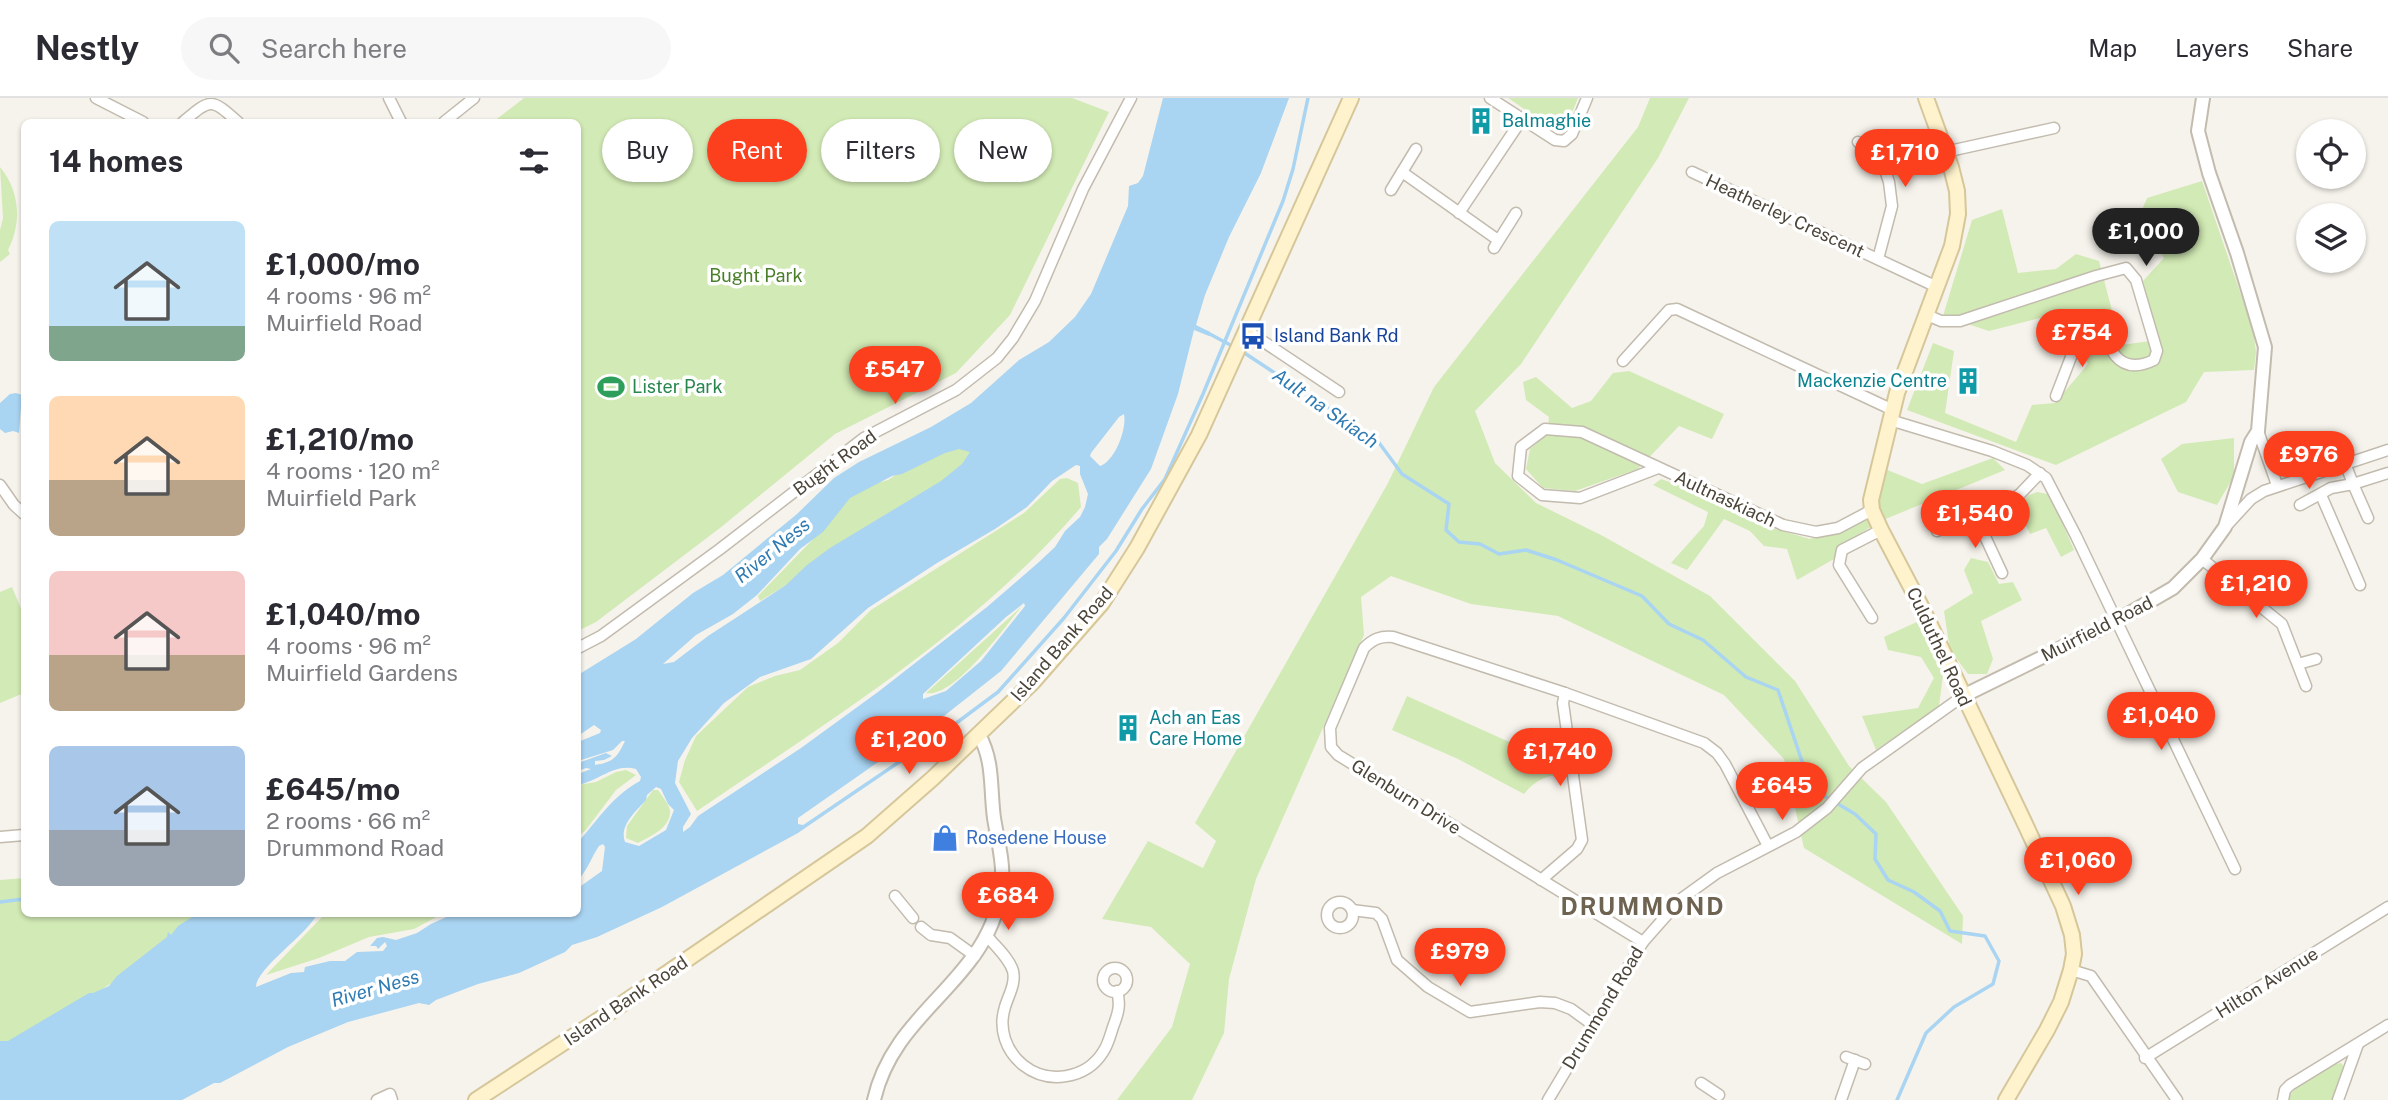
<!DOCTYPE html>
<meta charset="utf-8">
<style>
body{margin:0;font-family:"Public Sans",sans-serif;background:#f7f7f7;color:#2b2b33;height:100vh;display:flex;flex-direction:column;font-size:26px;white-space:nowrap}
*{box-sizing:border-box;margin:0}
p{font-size:23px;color:#7c7c81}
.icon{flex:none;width:38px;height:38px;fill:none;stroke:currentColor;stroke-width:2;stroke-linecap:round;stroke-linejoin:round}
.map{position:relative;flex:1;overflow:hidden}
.details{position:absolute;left:21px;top:21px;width:560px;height:798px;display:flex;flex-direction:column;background:#fff;border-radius:10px;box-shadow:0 2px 5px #0004}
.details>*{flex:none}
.guide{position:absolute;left:602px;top:21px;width:665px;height:63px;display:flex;gap:14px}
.controls{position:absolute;left:2296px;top:21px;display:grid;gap:14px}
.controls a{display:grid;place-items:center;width:70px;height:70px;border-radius:50%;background:#fff;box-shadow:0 2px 5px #0004;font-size:35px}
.price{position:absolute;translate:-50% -60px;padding:0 16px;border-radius:24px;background:#fc3f1d;color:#fff;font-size:23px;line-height:46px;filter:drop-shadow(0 2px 4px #0008)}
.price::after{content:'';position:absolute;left:50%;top:42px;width:21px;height:16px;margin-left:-10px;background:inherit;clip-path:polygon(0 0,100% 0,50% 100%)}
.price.active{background:#222;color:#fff}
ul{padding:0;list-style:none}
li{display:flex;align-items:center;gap:21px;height:175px;padding:0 28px}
li span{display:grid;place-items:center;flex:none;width:196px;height:140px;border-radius:10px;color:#555}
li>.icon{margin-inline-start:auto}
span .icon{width:84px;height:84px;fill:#fffc;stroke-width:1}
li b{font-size:30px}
h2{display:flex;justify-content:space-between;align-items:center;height:84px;padding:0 28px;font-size:30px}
.chip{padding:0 24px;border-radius:32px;background:#fff;box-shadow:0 2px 5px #0004;font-size:24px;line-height:63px}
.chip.active{background:#fc3f1d;color:#fff}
header{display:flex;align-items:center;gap:42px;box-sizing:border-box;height:98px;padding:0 35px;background:#fff;border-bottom:2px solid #e1e1e2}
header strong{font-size:33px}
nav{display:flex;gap:38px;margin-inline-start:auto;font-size:24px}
.search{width:490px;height:63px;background:#f7f7f7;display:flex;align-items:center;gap:18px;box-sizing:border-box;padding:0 24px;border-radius:38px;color:#7c7c81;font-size:26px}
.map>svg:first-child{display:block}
.green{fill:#d2eab5}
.water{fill:#a9d4f2;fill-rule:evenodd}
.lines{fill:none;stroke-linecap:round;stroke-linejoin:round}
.stream{stroke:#a9d4f2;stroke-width:3.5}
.minor-casing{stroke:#c2bbae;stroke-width:13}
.tertiary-casing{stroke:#c2bbae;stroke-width:16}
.secondary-casing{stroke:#d6c79b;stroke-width:18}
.minor{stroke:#fff;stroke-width:10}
.tertiary{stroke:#fff;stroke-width:12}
.secondary{stroke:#fff3cd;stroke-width:14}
.labels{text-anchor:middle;stroke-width:7;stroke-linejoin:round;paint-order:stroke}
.culture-label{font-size:18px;fill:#0d838f;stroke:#fff;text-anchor:start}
.street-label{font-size:18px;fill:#4b4439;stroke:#fff}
.park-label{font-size:18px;fill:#4a7f2a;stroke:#fff}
.transit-label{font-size:18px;fill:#164399;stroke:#fff;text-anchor:start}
.leisure-label{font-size:18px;fill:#27864d;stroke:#fff;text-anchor:start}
.shop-label{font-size:18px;fill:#366cbe;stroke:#fff;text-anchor:start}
.water-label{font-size:19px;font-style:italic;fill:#2e7ab2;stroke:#fff}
.district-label{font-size:24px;font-weight:bold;letter-spacing:2px;fill:#6e6250;stroke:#fff}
</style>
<header>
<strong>Nestly</strong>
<div class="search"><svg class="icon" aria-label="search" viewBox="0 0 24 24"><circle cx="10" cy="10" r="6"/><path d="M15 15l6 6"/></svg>Search here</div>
<nav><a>Map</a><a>Layers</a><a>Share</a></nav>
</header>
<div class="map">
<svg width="2388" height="1002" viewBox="0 0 2388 1002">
<rect width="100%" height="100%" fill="#f6f3ec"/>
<g class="green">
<polygon points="524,0 1072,0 1109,14 1010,217 956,275 835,336 720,430 596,524 578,533 578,24 493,24"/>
<polygon points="1508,0 1578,0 1567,27 1562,30 1548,27"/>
<polygon points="1650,0 1689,0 1658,60 1521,266 1475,313 1495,365 1536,405 1601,437 1710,498 1795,583 1849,668 1886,704 1963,818 1962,846 1804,750 1784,661 1724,597 1558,518 1471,506 1391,478 1361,499 1364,537 1256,781 1229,881 1224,935 1192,1002 1117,1002 1172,929 1190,866 1151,829 1102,821 1148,743 1203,770 1216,743 1195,725 1388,385 1434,289 1638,29"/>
<path d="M 0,69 C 20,93 22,125 8,152 L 10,156 L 0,164 L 0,132 L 3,120 Z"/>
<polygon points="2202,83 2253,232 2256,254 2254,272 2204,274 2186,304 2056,367 1907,312 1933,245 1954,253 1945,315 2016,344 2032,307 2055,305 2088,266 2067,213 1989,233 1943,218 1972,122 2002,111 2018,175 2056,171 2076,156 2099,163 2121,247 2158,242 2143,183 2164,160 2139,119 2147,100"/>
<polygon points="1629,273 1724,316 1712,341 1679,328 1638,371 1575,393 1543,390 1526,371 1530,351 1547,337 1549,319 1526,302 1523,284 1536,279 1572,310 1591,303 1613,275"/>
<polygon points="2234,340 2234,378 2217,407 2178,394 2161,361 2182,346"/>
<polygon points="962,346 973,354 963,374 909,412 760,503 758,498 820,434 836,407 861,389 888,382 903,372"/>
<polygon points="1993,360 2005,372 1883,422 1877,395 1885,371 1922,386"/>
<path d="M 1067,380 L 1078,385 L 1081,409 C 978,531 829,623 697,713 L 679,684 L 685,662 L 696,638 L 748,589 L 775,578 L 800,572 L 838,545 L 871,512 L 1024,415 L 1060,381 Z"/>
<polygon points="1661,381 1692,392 1769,429 1810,441 1866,421 1872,428 1839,449 1834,461 1797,482 1787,451 1764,448 1750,433 1724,421 1687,472 1671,465 1704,428 1708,414 1653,387"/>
<polygon points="2037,394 2047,396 2053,403 2074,452 2061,459 2046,430 2030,436 2017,409 2029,397"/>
<polygon points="1971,460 1988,464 1999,486 2013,484 2022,502 1981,523 1993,561 1987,576 1968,576 1950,552 1944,513 1973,495 1964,472"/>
<polygon points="12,489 24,518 24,595 0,605 0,494"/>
<path d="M 1022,508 C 1005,529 954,601 926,595 Z"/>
<polygon points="1921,522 1943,577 1939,608 1876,652 1862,618 1918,610 1934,580 1921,559 1888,552 1884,539"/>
<path d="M 1407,598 L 1516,647 L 1565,641 L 1569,675 C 1549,677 1537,680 1524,696 L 1458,661 L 1392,632 Z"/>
<polygon points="626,672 636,677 616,692 585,733 578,738 578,687 596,684 616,674"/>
<path d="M 653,692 L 658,692 C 662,698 669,706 670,713 C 671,730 649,739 638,745 L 626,740 L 627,728 Z"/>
<polygon points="24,780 24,816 197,816 113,884 46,929 0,947 0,782"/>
<polygon points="325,816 442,816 414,831 369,839 319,860 266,877"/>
<path d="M 2341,965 L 2344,969 L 2344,973 L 2333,1002 L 2288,1002 C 2294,985 2321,975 2336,966 Z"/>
</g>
<g class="water">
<path d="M 1163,0 L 1289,0 L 1261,75 L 1229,139 L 1205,197 L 1196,227 L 1210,234 L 1209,238 L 1194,232 L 1178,296 L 1151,371 L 1107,441 L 1099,449 L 1099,456 L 1001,573 L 944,618 L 798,720 L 798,726 L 803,727 L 805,730 L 798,735 L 662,809 L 597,839 L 572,847 L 565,854 L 519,875 L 478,886 L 436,902 L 429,907 L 419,905 L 348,924 L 288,949 L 220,985 L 214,985 L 182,1002 L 0,1002 L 0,943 L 8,943 L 89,895 L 93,895 L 109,888 L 117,878 L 167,839 L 168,834 L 171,837 L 178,828 L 197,816 L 317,816 C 308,836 256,870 256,889 L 291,875 L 304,874 L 305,869 L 330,863 L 345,863 L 357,854 L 383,853 L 387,848 L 385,844 L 378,851 L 376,848 L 370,848 L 377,840 L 383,839 L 396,842 L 417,835 L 431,826 L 453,816 L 578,816 L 578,790 L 602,773 L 605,749 L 603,746 L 599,748 C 591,760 587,773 578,782 L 578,744 C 600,720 611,699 640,683 L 641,679 L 636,671 C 614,665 599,683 578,687 L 578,676 L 591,671 L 586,670 L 578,673 L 578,665 L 606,655 L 612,658 L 604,662 L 595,663 L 595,667 C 613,664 617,660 625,643 L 622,643 L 613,652 L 578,663 L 578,644 L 600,635 L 601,632 L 594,627 L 578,638 L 578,577 L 636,541 L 693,495 L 723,477 L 797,416 L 834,380 L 859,364 L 931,329 L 971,305 L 1019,262 L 1049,244 L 1075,219 L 1091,196 L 1128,108 L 1129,88 L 1138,85 L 1143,78 ZM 1124,316 C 1127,331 1115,363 1100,368 L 1090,358 L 1091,355 L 1119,319 ZM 959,351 L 970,354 L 962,366 L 941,383 L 830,450 L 807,467 L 786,487 L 708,538 L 674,564 L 663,566 L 696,537 L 733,516 L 757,497 L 800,451 L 823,434 L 850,400 L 892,378 L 902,376 L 945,355 ZM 1076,367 L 1080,368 L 1080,376 L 1088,396 L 1085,409 L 1080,419 L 1065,433 L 1055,449 L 1039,464 L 987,509 L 878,594 L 801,650 L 698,718 L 690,729 L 683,734 L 683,729 L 691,716 L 675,685 L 678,663 L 692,640 L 724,605 L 760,579 L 811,561 L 868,510 L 937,465 L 995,431 L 1027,409 L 1052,383 ZM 1024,505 L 1025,508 L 981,563 L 946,593 L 923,601 L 923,596 L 1006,519 ZM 656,689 L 661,691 L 668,706 L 674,712 L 666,732 L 639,748 L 625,744 C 619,728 635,714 646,702 L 647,697 Z"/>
<polygon points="16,295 22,297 19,335 13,333 5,335 0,331 0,305 10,296"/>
</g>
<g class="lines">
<g class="stream">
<polyline points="1206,234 1236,250"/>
<polyline points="1243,254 1377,342 1402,376 1449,406 1446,432 1459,444 1480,446 1499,456 1526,452 1557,462 1642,498 1669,526 1703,542 1746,579 1778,592 1811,690 1855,716 1876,736 1875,761 1888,782 1914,794 1940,813 1950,833 1985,838 1999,863 1993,886 1954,909 1926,935 1897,1002"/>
<polyline points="802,730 955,626 998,594 1064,520 1116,453 1142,411 1165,381 1203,296 1283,103 1293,71 1308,0"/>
<polyline points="0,804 24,801"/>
</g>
<defs>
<g id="minor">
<polyline points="96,0 143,24"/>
<polyline points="389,0 401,24"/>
<polyline points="1490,0 1555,42 1564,43 1572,36 1587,0"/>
<path d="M 183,24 C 211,0 211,0 238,24"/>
<polyline points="444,24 474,0"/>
<polyline points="1858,44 1880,57 1889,84 1892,108 1878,161"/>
<polyline points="1945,54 2054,30"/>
<polyline points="1402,74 1498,142"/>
<polyline points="1692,74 1937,189"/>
<polyline points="1391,92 1416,51"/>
<polyline points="1459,115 1522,21"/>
<polyline points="1494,150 1516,115"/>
<path d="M 1927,217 L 1941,223 L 1960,223 L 2096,178 L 2126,170 L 2136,182 L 2157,253 L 2154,262 C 2117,280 2107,248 2099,218"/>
<polyline points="1246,232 1339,294"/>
<polyline points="1623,263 1669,212 1677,211 1893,312"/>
<polyline points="2056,298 2076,246 2084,241 2104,238"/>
<polyline points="1890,322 1992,353 2027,367 2046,380 2076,438 2235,771"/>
<polyline points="2258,333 2277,387"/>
<polyline points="2345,365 2353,386 2388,375"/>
<polyline points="1658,370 1580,400 1542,397 1518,378 1521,349 1545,331 1582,334 1783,427 1816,434 1838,430 1872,412"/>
<polyline points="0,387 14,407 24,416"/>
<polyline points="2321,397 2360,487"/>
<polyline points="2300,407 2331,390 2353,386 2368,420"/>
<polyline points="1975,417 2002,475"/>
<polyline points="2228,426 2251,401 2264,393 2388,352"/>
<polyline points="1937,433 2010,402 2020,396 2040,375"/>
<polyline points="2202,461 2282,526 2306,588"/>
<polyline points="1872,520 1839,467 1842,452 1881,432"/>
<polyline points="578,550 601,538 720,451 864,340 956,292 997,260 1013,240 1035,203 1083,91 1131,0"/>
<polyline points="2298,566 2316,561"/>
<polyline points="0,739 24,737"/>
<polyline points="1541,782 1577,751 1582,742 1563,605 1565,595"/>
<polyline points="895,798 913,820"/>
<circle cx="1340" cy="817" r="13"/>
<polyline points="1352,812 1376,815 1382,821 1397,862 1428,889 1470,914 1540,904 1555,905 1571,911 1593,927"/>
<polyline points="921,829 931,837 950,840 975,858"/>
<path d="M 988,839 C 996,849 1009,860 1013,873 C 1016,886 1008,898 1005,909 C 998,931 1006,953 1023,967 C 1048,987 1086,981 1103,954 C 1108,947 1110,938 1113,929 C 1118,916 1121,907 1117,893"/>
<path d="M 1643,844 L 1338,657 L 1331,649 L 1330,630 L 1364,550 C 1373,541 1380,538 1393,539 L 1565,595 L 1704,645 L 1717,655 L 1725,666 L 1768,748"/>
<circle cx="1115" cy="882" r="12"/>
<polyline points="2071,872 2091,878 2177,1002"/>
<polyline points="1846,959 1865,966"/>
<polyline points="2145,960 2388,809"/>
<polyline points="1701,985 1719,997"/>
<polyline points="377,1002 390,996 392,1002"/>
<polyline points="1548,1002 1643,844 1681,801 1717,775 1796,734 1827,710 1862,670 1963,598"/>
<polyline points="1841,1002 1855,962"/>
<polyline points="2283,1002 2285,992 2290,987 2388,927"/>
<polyline points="2338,1002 2358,946"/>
</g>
<g id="tertiary">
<polyline points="1963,598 2116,523 2173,490 2202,461 2225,429 2251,344 2258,333 2265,249 2237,155 2209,75 2198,33 2203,0"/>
<path d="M 874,1002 C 895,908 993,883 1002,784 C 1004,764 997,740 994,720 C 990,691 994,663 979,637"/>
</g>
<g id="secondary">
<polyline points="1926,0 1951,69 1957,93 1958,116 1952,148 1897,295 1871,402 1872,412 1881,432 1923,512 2026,728 2063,808 2072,837 2074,856 2071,872 2061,904 2047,932 2006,1002"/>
<polyline points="476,1002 603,919 867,738 933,680 1032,585 1102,505 1137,450 1199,337 1351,0"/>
</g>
</defs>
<use href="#minor" class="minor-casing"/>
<use href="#tertiary" class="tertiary-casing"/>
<use href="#secondary" class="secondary-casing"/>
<use href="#minor" class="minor"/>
<use href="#tertiary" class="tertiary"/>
<use href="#secondary" class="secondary"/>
</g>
<defs>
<symbol id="building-bare" viewBox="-9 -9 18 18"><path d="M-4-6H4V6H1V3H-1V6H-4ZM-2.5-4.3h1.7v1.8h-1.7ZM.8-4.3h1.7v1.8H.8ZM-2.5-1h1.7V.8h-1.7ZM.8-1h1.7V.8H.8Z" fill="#0f9aa8" stroke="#fff" stroke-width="2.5" paint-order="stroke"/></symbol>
<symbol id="bus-bare" viewBox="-9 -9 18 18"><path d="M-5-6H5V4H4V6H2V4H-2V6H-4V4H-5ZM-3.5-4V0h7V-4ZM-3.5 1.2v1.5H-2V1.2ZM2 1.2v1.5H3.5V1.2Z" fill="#1a4fb4" stroke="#fff" stroke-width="2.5" paint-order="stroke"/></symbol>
<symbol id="stadium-bare" viewBox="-9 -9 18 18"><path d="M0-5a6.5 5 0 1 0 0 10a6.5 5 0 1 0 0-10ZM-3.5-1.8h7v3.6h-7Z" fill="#2e9e5b" stroke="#fff" stroke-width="2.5" paint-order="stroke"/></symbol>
<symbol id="shop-bare" viewBox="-9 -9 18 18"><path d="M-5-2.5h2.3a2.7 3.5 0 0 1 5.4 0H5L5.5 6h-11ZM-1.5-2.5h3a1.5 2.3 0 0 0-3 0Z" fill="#3f7fe0" stroke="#fff" stroke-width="2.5" paint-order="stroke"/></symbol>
</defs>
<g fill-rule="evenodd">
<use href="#building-bare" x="1462" y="4" width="38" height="38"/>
<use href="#bus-bare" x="1234" y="219" width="38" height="38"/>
<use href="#building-bare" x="1949" y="264" width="38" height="38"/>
<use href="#stadium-bare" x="592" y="270" width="38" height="38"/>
<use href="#building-bare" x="1109" y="611" width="38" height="38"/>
<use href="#shop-bare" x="926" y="721" width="38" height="38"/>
</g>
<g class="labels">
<g class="culture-label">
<text x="1502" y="29">Balmaghie</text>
<text x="1947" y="289" text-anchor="end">Mackenzie Centre</text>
<text x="1149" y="626">Ach an Eas<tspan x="1149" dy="21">Care Home</tspan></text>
</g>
<g class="street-label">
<text transform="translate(1785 118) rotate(25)" y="6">Heatherley Crescent</text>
<text transform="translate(835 365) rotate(-36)" y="6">Bught Road</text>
<text transform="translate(1725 401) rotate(25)" y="6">Aultnaskiach</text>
<text transform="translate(2097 531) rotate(-27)" y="6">Muirfield Road</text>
<text transform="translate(1062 546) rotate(-49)" y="6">Island Bank Road</text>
<text transform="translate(1939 549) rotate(65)" y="6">Culduthel Road</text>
<text transform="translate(1406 699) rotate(32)" y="6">Glenburn Drive</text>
<text transform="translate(2267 885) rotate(-32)" y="6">Hilton Avenue</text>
<text transform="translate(626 903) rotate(-34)" y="6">Island Bank Road</text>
<text transform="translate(1603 910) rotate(-59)" y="6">Drummond Road</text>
</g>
<g class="park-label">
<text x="756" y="184">Bught Park</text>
</g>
<g class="transit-label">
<text x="1274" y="244">Island Bank Rd</text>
</g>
<g class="leisure-label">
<text x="632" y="295">Lister Park</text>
</g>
<g class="shop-label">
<text x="966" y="746">Rosedene House</text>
</g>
<g class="water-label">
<text transform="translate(1326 310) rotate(35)" y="7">Ault na Skiach</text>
<text transform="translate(772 452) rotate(-39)" y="7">River Ness</text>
<text transform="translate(375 890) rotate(-16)" y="7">River Ness</text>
</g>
<g class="district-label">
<text x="1643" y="817">DRUMMOND</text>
</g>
</g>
</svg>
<div class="controls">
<a><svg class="icon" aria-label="locate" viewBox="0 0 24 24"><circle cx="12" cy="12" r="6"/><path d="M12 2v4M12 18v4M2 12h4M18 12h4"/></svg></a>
<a><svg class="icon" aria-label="layers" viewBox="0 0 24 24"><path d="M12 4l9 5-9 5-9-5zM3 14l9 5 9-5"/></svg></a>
</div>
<b class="price" style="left:1905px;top:91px">£1,710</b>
<b class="price active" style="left:2146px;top:170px">£1,000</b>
<b class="price" style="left:2082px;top:271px">£754</b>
<b class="price" style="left:895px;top:308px">£547</b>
<b class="price" style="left:2309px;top:393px">£976</b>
<b class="price" style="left:1975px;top:452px">£1,540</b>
<b class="price" style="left:2256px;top:522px">£1,210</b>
<b class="price" style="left:2161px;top:654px">£1,040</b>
<b class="price" style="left:909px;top:678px">£1,200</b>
<b class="price" style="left:1560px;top:690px">£1,740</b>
<b class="price" style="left:1782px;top:724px">£645</b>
<b class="price" style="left:2078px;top:799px">£1,060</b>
<b class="price" style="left:1008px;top:834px">£684</b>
<b class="price" style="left:1460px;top:890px">£979</b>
<div class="guide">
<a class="chip">Buy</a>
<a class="chip active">Rent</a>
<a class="chip">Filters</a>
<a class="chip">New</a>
</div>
<section class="details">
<h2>14 homes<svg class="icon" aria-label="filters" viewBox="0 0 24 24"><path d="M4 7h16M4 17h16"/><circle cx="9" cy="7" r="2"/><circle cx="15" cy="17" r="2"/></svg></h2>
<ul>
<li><span style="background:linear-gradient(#bfe0f5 75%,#7fa58c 0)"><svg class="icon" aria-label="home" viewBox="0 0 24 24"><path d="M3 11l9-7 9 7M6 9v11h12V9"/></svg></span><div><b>£1,000/mo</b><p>4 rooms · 96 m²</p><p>Muirfield Road</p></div></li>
<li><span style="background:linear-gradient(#ffd9b3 60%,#b9a48a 0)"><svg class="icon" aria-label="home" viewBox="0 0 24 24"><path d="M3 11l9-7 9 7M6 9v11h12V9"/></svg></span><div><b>£1,210/mo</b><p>4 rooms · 120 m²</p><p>Muirfield Park</p></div></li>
<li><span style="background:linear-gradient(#f6c9c9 60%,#b9a48a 0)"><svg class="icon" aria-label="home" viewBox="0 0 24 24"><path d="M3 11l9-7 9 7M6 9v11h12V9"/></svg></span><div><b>£1,040/mo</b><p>4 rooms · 96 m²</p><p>Muirfield Gardens</p></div></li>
<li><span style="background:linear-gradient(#a9c7e8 60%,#9aa5b1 0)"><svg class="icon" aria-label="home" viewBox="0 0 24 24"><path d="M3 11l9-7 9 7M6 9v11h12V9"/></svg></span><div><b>£645/mo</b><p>2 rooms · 66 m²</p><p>Drummond Road</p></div></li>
</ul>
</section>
</div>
